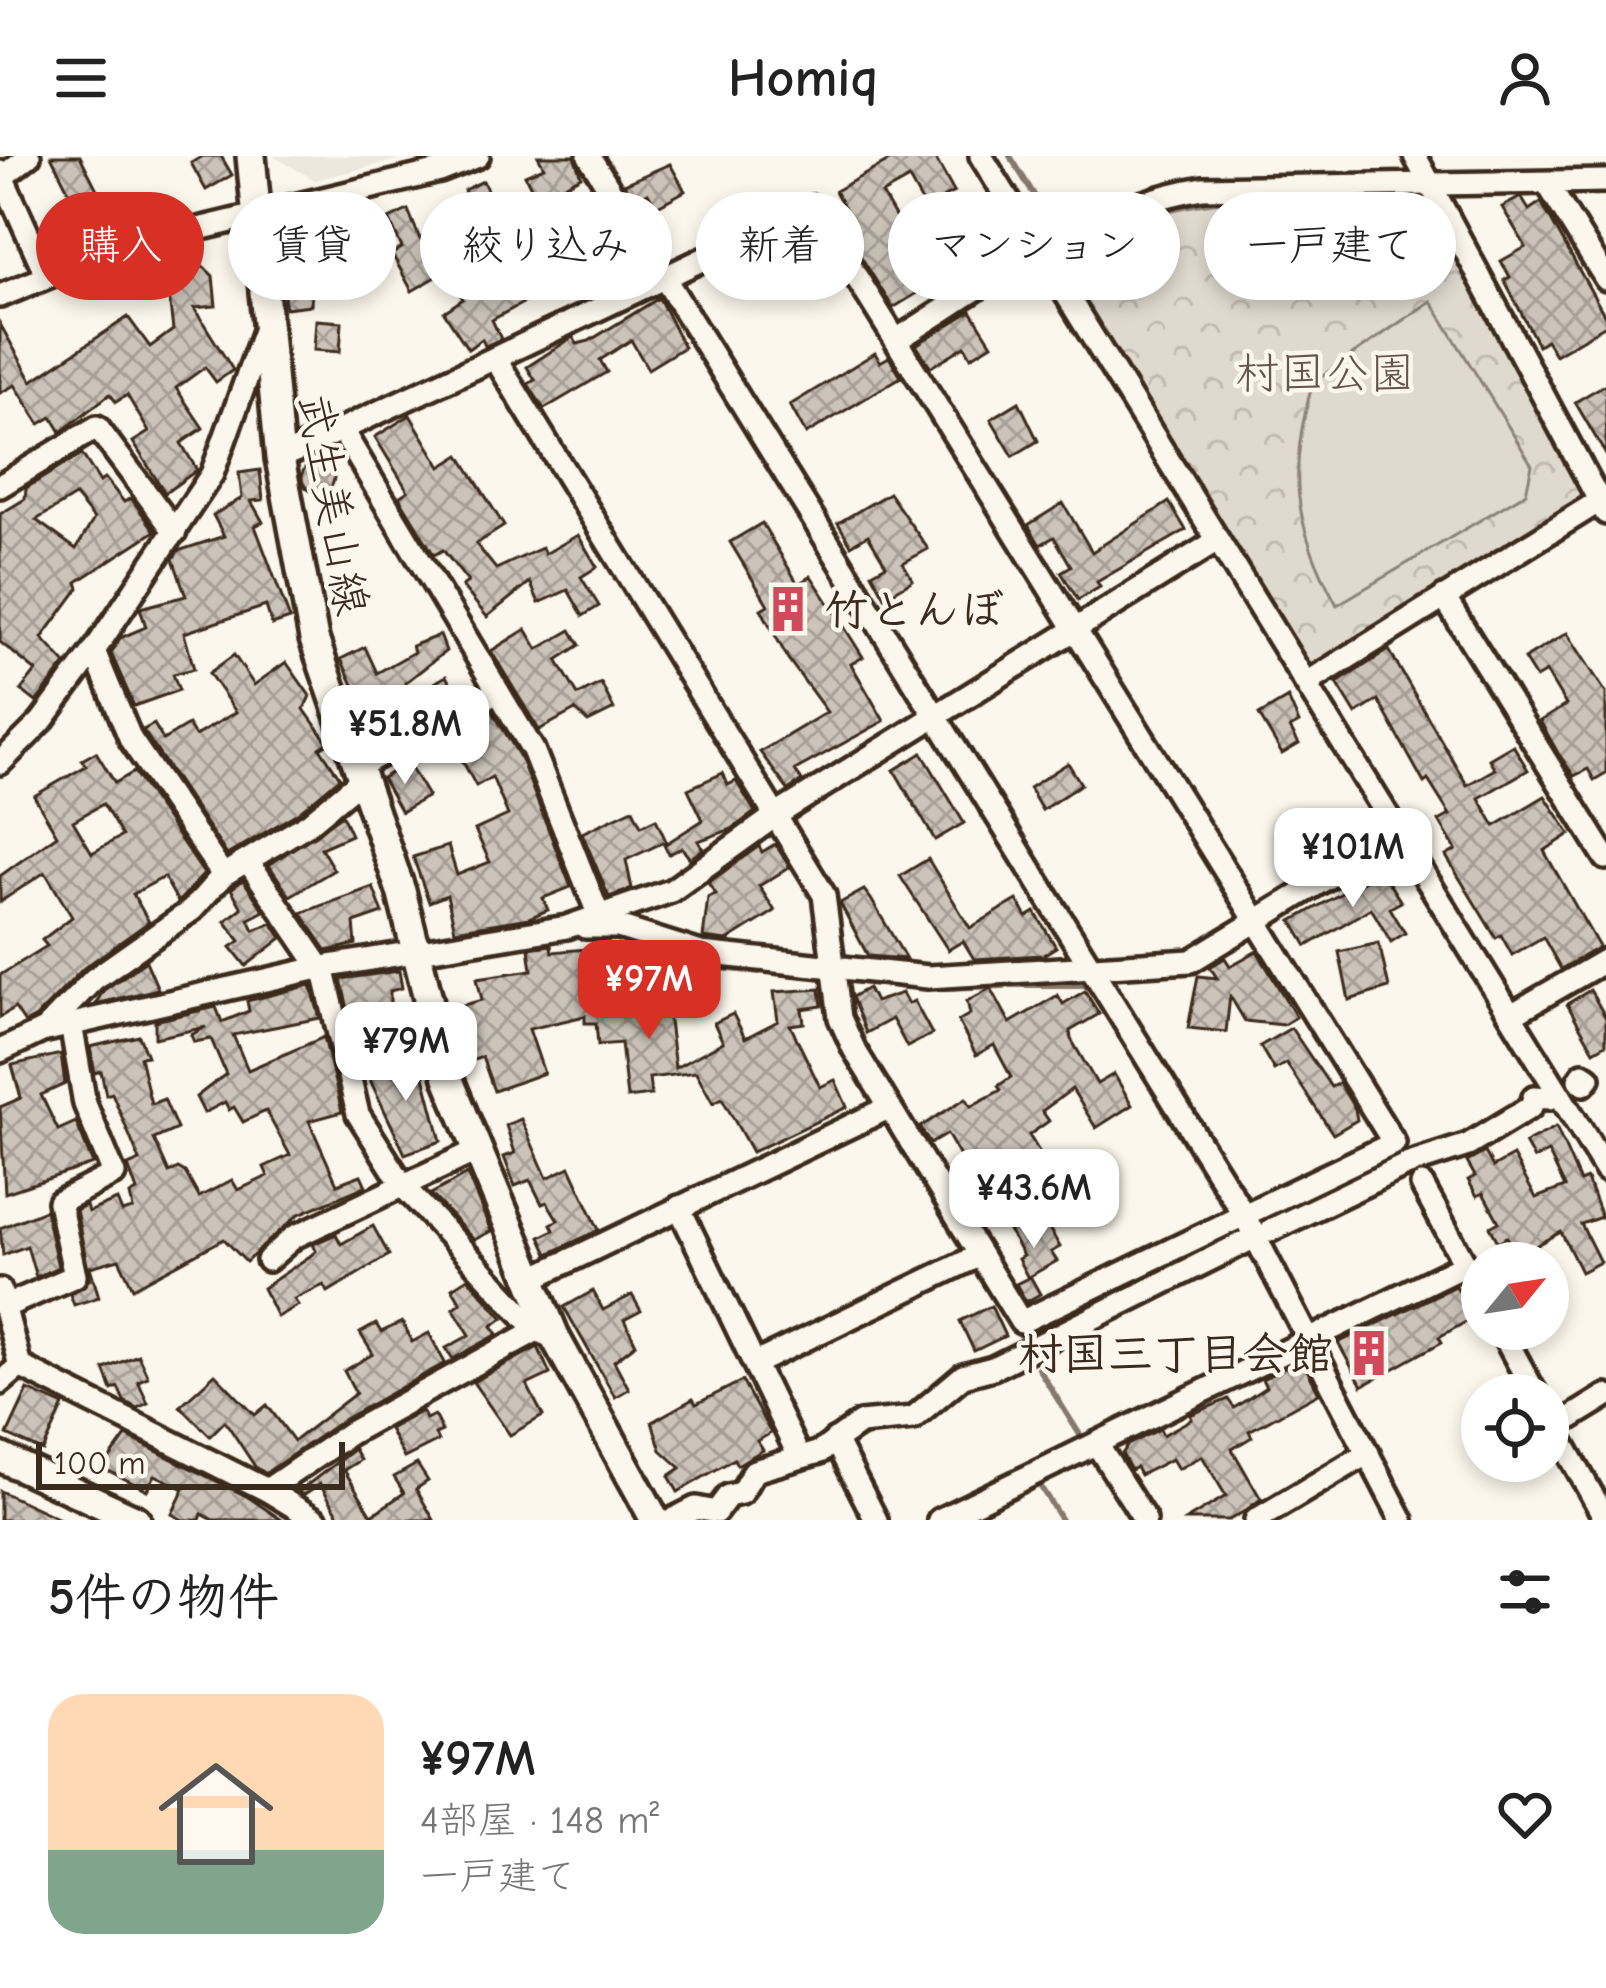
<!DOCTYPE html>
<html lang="ja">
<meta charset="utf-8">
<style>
body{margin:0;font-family:"Comic Neue","Klee One",sans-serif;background:#f2f2f2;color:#222;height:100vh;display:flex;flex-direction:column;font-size:45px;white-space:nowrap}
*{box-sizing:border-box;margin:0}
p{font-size:39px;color:#767676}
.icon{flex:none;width:66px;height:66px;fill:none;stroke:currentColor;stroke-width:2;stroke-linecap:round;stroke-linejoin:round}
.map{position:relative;height:1364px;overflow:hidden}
.details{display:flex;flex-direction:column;background:#fff;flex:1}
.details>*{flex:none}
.guide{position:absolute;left:36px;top:36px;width:1536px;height:108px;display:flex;gap:24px}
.needle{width:78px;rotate:60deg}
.buttons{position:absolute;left:1461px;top:1086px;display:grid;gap:24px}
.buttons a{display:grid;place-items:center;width:108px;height:108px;border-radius:50%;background:#fff;box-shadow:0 6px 18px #0003;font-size:60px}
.scale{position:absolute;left:36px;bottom:30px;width:309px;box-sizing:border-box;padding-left:12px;border:6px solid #3b2a1e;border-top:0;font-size:33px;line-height:42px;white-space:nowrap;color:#3b2a1e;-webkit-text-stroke:9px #fbf7ec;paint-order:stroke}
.price{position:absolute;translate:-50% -102px;padding:0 27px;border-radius:24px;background:#fff;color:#222;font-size:39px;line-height:78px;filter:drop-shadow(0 3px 6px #0008)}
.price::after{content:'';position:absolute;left:50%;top:72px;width:36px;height:27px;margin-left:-18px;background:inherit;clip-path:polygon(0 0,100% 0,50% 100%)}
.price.on{background:#d93025;color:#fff}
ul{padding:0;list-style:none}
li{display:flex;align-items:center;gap:36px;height:300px;padding:0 48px}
li span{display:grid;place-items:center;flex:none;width:336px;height:240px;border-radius:36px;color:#555}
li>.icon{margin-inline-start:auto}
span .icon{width:144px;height:144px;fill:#fffc;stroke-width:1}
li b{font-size:51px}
h2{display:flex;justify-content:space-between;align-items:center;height:144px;padding:0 48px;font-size:51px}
.pill{padding:0 42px;border-radius:54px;background:#fff;box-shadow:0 6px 18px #0003;font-size:42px;line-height:108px}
.pill.on{background:#d93025;color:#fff}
header{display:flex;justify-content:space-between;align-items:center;height:156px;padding:0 48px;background:#fff;font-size:54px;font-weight:700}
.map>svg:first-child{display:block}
.built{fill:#ede8dd}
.park{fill:url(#park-crowns);stroke:#8d8276;stroke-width:3}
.pitch{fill:#dfd9ce;stroke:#8d8276;stroke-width:3}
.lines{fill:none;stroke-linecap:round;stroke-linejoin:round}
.stream{stroke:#85796d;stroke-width:6}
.building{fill:url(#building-cross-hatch);stroke:#3b2a1e;stroke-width:3;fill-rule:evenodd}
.minor-casing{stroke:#3b2a1e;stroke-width:30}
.major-casing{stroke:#3b2a1e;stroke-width:36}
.minor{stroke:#fbf7ec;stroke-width:21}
.major{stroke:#fbf7ec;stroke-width:27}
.labels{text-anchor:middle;stroke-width:9;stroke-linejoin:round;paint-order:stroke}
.park-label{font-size:45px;fill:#64564a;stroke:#fbf7ec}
.street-label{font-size:45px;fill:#3b2a1e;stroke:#fbf7ec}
.poi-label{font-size:45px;font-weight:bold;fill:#3b2a1e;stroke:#fbf7ec;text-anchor:start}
</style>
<header><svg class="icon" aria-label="menu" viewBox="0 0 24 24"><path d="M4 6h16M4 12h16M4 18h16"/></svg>Homiq<svg class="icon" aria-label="person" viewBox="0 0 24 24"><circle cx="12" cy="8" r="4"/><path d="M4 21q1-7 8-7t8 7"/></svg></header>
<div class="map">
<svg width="1606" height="1364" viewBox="0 0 1606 1364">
<defs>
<pattern id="park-crowns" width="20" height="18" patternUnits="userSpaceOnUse" patternTransform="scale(3)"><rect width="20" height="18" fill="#dfd9ce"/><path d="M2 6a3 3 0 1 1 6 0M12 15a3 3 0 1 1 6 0" fill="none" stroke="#c0bab0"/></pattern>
<pattern id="building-cross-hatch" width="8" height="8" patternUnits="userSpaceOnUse" patternTransform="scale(3)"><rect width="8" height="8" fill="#ccc4b9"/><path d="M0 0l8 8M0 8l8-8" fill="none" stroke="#a79f96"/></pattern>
</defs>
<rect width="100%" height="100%" fill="#fbf7ec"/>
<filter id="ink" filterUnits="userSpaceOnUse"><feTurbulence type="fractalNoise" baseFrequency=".00833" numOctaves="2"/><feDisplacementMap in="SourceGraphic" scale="24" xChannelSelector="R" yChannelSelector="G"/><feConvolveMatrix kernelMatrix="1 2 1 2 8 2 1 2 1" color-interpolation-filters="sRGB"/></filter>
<g filter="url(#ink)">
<polygon class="built" points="273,0 413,0 315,24"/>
<path class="park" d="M 1424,42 L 1583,334 L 1577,345 L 1310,511 L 1056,101 L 1068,88 L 1071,92 C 1182,30 1301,42 1424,42 Z"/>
<path class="pitch" d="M 1431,145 L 1532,309 L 1526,337 L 1337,449 C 1292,367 1288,315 1313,226 Z"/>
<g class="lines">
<g class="stream">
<polyline points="1010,0 1052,68"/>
<polyline points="645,793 680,803"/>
<polyline points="710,811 759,816"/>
<polyline points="773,817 808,820"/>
<polyline points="851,825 880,828"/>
<polyline points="1011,829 1086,829 1091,835"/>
<polyline points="896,830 906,831"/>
<polyline points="911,831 929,832"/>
<polyline points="941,832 1004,830"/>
<polyline points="1108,860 1129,896"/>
<polyline points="860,924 871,940"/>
<polyline points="1160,947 1224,1051"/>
<polyline points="1254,1104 1290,1172"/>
<polyline points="1514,1174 1558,1253 1572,1249"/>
<polyline points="1038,1212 1082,1282"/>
<polyline points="888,1257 920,1248"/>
<polyline points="847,1290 877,1272"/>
<polyline points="1061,1364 1039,1328 1092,1302"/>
</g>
</g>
<g class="building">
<polygon points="51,0 80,0 113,65 90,77"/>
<polygon points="203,0 221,0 232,19 206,34 191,7"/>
<polygon points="538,0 574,0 581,20 559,32 567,50 545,60 525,19 544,11"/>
<polygon points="898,0 934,0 954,36 944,41 979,98 958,110 909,23 882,38 921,106 906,115 919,136 893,152 848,80 857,74 835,35"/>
<polygon points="670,8 685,35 656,51 648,37 634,44 624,28"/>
<polygon points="483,25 500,62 450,85 452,89 429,103 438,120 412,135 392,98 402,92 389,63 408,54 420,83 464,56 458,44 466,40 464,34"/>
<polygon points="1521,41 1529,54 1541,46 1606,162 1606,169 1555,199 1546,184 1538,189 1504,124 1510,121 1501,105 1526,91 1502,51"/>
<polygon points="554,92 570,121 492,164 501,183 485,190 482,183 468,193 444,156 463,143 460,138 478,135"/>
<polygon points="314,101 311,149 285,152 283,125 290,124 288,109 292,103"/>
<polygon points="204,111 213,120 216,150 194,152 233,214 216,226 205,211 176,232 203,272 181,287 197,314 165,337 133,286 149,276 127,239 116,246 110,238 61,276 52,261 40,268 15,229 0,237 0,168 32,225 128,161 150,191 173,174 166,115"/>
<polygon points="659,142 684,191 648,213 631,184 600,204 607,216 544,253 528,228 535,224 527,211 573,181 577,188 589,185"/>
<polygon points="971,155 992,188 971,201 965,190 931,211 916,189"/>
<polygon points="316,164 342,166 340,196 314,194"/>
<polygon points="875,197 880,206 889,201 901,221 806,278 790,249"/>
<polygon points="1606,228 1606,299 1575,246"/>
<polygon points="1019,246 1038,285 1013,300 991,263"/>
<polygon points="410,259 441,311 460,299 504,370 476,388 496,413 542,392 545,398 578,379 597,411 581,421 599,450 583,460 568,434 539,447 530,426 487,461 462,430 468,426 443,394 434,399 399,341 408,335 375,281"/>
<path d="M 82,298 L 100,326 L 105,322 L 124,346 L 131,342 L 155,375 L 77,426 L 79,432 L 42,482 L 66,508 L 36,546 L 21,534 L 36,515 L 0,486 L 0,358 L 25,343 L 26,332 ZM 75,340 L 94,363 L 76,393 L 36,364 Z"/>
<circle cx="318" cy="321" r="16"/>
<polygon points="260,314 263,344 251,345 263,366 255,370 290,463 272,469 266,450 184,477 194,513 173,518 179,534 134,550 111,497 120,482 146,471 140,452 186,440 173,403 178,395 224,380 213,359 242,342 239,317"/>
<polygon points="889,337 928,393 903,407 913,424 885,441 872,417 886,409 868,379 851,389 838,367"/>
<polygon points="1169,346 1186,374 1097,426 1100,431 1078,444 1061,416 1071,410 1054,381 1040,389 1028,369 1063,347 1092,396"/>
<polygon points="762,367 798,428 811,420 843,469 863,501 851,508 884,565 795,614 802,625 788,634 760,596 827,556 788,503 761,453 768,449 730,386"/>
<polygon points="526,473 538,493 571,474 580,489 557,504 578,539 601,527 614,553 588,566 575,554 539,574 491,495"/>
<polygon points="1567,477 1606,537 1606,617 1594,624 1588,613 1574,620 1558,597 1540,565 1566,549 1546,516 1536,522 1524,503"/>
<polygon points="440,479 446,495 405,527 414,539 446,520 457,540 375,579 358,551 362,548 341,503 365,491 377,517 414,496 412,490"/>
<polygon points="1389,494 1467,629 1495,613 1489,603 1513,589 1528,614 1479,642 1495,670 1545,640 1570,678 1544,695 1599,791 1561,813 1543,781 1512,799 1501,779 1496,782 1446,700 1456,694 1439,665 1450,659 1428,624 1424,627 1378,544 1356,558 1337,527"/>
<polygon points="234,499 254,529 286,506 310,540 304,553 328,587 320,592 340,622 299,656 227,699 143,574 154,568 163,584 188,569 195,580 236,556 209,517"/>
<polygon points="1288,542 1299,567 1290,572 1299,588 1282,598 1259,559"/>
<polygon points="492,555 520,601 571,731 543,742 548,754 529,762 455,774 447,739 429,746 413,701 448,690 457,719 490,706 475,674 508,659 492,621 476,630 455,591 474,580 468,568"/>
<path d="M 96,596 L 115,627 L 134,616 L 204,718 L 178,746 L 164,721 L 133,738 L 149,766 L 84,812 L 36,861 L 25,867 L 15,852 L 0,861 L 0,819 L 47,790 L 42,784 L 72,761 L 45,716 L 0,746 L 0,720 L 57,679 L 34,640 L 86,610 L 82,604 ZM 103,648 L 122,680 L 92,697 L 73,665 Z"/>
<polygon points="922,597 964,667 935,684 894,614"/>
<polygon points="408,607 428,640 401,656 382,622"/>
<polygon points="1068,607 1081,628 1042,654 1029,632"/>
<polygon points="723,617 728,629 736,625 755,656 732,673 698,685 703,693 690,703 682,692 669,698 664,689 703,664 688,633"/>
<polygon points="633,653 641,670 656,663 666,685 626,704 632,733 609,741 582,677"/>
<polygon points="342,659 351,679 321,692 334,714 290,740 269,709"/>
<polygon points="775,688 790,711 759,730 775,755 727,785 703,782 708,741 716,738 708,727 759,690 762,696"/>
<polygon points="928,703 970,772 1017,744 1027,761 1035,756 1056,791 1043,799 974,803 963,785 948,794 900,720"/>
<polygon points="1381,715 1401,746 1390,752 1405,777 1391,786 1371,752 1307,790 1292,765"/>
<polygon points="243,724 264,755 249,763 254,774 272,767 282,782 246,810 231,791 240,785 225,765 242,752 231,733"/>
<polygon points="373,731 383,757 354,767 356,788 327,795 301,757"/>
<polygon points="864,734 871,743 906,803 868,800 840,747"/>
<polygon points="1379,787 1389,832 1349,844 1339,796"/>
<polygon points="551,789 552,796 598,792 600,812 614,811 616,838 665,835 675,912 723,886 714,867 733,858 745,882 778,865 774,836 820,833 822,850 802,853 804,867 790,869 820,931 835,924 847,951 752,996 722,942 713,947 696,916 649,922 651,939 627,942 621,887 598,889 596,867 585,867 585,860 529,873 544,917 494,935 482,901 466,907 456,851 482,844 477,822 532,814 529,792"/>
<polygon points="1257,795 1296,861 1283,869 1245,865 1230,840 1226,876 1188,872 1198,820 1217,822 1210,811 1225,802 1230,810"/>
<polygon points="146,805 158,833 95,848 104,834"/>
<polygon points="399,815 402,832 390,835 390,855 349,857 341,823"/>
<polygon points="311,829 320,862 233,879 248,914 324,881 342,956 309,965 337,1028 361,1019 366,1030 299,1058 246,1106 224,1083 133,1132 119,1103 90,1111 99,1141 74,1149 70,1138 90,1123 76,1054 86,1049 88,1056 117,1044 122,1056 133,1053 130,1039 137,1035 128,1010 140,1005 112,937 106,939 101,915 95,917 90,891 139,880 147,900 140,901 151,948 164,943 177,973 154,983 169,1017 178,1012 185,1016 199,1041 232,1024 238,1034 268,1020 264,1011 290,999 266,955 243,966 234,951 229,954 225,946 204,957 196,941 226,918 211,883 194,886 191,879 206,871 155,882 155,865 216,851 222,866 249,855 247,845"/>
<polygon points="868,832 875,846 902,837 908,848 914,845 932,878 907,891 892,863 866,877 852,841"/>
<polygon points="991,832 1010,867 1058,839 1063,848 1085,835 1099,858 1070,875 1071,883 1097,928 1114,918 1132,949 1096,972 1072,933 1042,955 1049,965 1029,979 1041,999 980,1035 947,978 930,988 920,971 966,942 971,950 1001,934 998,930 1011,921 994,889 976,899 958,865 970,858 967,845"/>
<polygon points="1590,834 1606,862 1606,888 1594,895 1567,848"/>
<polygon points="1291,872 1331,931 1339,927 1355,953 1357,964 1333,978 1286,907 1274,914 1260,890"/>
<polygon points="61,898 65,928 41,939 58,974 76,966 93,1008 5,1037 0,951 21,942 12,909"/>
<polygon points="390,902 396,919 421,909 441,985 405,998 364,911"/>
<polygon points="521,963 547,1022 570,1011 599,1074 548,1098 540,1081 554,1074 551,1068 558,1064 547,1046 542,1048 530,1024 515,1030 504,1001 515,997 506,969"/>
<polygon points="1556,971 1580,1026 1587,1023 1601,1061 1581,1068 1600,1106 1581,1116 1561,1076 1518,1100 1507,1081 1498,1086 1490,1071 1499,1066 1483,1037 1477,1040 1468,1024 1475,1020 1467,1006 1485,996 1493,1011 1513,1000 1536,1042 1565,1031 1548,996 1534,1003 1525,987"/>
<polygon points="467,1018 491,1075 474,1084 431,1038"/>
<polygon points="45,1054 58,1111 36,1121 27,1090 3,1099 0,1072"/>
<polygon points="1040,1057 1060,1091 1051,1096 1057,1105 1030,1120 1040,1138 1026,1146 1016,1128 1028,1122 1018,1103 1023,1100 1009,1075"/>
<polygon points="373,1070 389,1099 328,1136 324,1129 294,1143 298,1149 277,1161 263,1132 310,1100 316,1095 313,1088 336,1078 341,1088"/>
<polygon points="468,1122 503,1162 492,1170 498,1178 453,1203 446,1192 470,1179 453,1152 461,1147 452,1132"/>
<polygon points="1455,1130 1474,1154 1473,1162 1439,1181 1442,1186 1362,1230 1338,1187"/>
<polygon points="593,1135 603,1154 632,1139 641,1155 624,1164 636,1188 614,1205 629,1233 615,1241 564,1151"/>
<polygon points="991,1150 1005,1180 974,1195 960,1165"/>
<polygon points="402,1166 412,1186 429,1177 445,1207 343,1264 266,1317 256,1312 225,1265 210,1280 180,1250 215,1218 255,1259 267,1249 294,1285 356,1237 344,1215 373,1198 360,1177 376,1168 381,1176"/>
<polygon points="538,1191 550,1218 527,1229 543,1260 510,1279 473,1226"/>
<polygon points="138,1199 148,1221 138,1225 148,1247 137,1252 124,1245 118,1231 112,1234 104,1213"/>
<polygon points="1302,1204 1319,1237 1249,1275 1252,1281 1232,1293 1261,1343 1245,1355 1229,1364 1186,1364 1226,1340 1202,1300 1178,1313 1172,1303 1140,1319 1136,1311 1131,1314 1122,1298 1128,1289 1160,1273 1163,1279 1192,1263 1190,1259 1228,1243 1234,1252 1266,1231 1262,1223"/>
<polygon points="742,1225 771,1277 757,1285 763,1294 737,1309 734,1303 678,1336 669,1320 681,1312 661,1294 652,1266 693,1243 696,1248"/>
<polygon points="28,1234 64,1250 43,1295 7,1279"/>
<polygon points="422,1255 426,1263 434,1259 442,1275 435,1278 438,1285 404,1302 389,1273"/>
<polygon points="126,1280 248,1341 282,1364 213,1364 202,1358 200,1364 183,1364 172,1358 184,1333 155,1319 147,1334 103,1312"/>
<polygon points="354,1293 360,1304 344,1314 372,1359 404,1337 394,1321 417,1308 428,1325 416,1333 434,1364 342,1364 320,1328 303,1339 298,1336"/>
<polygon points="0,1335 62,1364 0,1364"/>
</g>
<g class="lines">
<defs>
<g id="minor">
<polyline points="589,0 1244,1059 1402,1364"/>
<polyline points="981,0 1606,1014"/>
<polyline points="1415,0 1606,357"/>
<polyline points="0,16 46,118"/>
<polyline points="2,21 29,0"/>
<polyline points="1547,27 1606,123"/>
<polygon points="813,51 1394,987 1021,1166 854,893 840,862 824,739 495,202"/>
<polyline points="0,140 115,93 440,15 478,0"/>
<path d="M 898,183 C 998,121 1086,52 1203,32 L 1606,25"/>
<polyline points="343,276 533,594 599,760"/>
<polyline points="280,302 495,202"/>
<polyline points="0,330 97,271 175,376"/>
<polyline points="1444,441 1606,702"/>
<polyline points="94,495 131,584 223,719"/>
<polyline points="1307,527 1606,341"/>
<polyline points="0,607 41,566 94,495 212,318 266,169"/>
<polyline points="358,611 496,536"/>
<polyline points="248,705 320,811"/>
<polyline points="585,771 618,771 701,797 928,821 1191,805 1399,678"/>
<polyline points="323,811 358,958 404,1031 537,1174 556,1183"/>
<polyline points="1511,859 1606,804"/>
<polyline points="47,871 94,823 192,754 223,719 308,668 361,624"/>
<polyline points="0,895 42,875 323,811 567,771 671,735 778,658 1217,385"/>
<polygon points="1583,918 1589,922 1584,928 1579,924"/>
<polyline points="1422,1029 1465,1108"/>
<polyline points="679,1051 794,1290"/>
<polyline points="1271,1074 1406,1009 1468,989 1531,951 1534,941 1550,942"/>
<polyline points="268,1104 294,1081 478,994"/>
<polyline points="533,1122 888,952"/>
<polyline points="0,1134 20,1210 0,1227"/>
<polyline points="6,1150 75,1120 59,1046 114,1018 85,948 71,868"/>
<polyline points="1500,1173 1536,1239"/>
<polyline points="756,1207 980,1099"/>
<polyline points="20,1210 267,1334 316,1364"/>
<polyline points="1548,1260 1606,1364"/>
<polyline points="1554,1272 1606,1240"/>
<polyline points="835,1284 876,1364"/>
<polyline points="1098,1290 1145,1364"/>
<polyline points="267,1334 350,1277 537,1174"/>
<polyline points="674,1363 696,1352 716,1356 728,1340 741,1337 754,1315 820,1296 860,1267 913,1262 963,1220 993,1212 1247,1085"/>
<polyline points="939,1364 1465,1108 1482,1139"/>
<polyline points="1256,1364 1368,1297"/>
</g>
<g id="major">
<polyline points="251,0 280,302 314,483 401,735 448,922 556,1183 655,1364"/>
<polyline points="0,1301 136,1364"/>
</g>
</defs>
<use href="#minor" class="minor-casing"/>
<use href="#major" class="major-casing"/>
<use href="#minor" class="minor"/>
<use href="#major" class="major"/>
</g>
</g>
<defs>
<symbol id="building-bare" viewBox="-9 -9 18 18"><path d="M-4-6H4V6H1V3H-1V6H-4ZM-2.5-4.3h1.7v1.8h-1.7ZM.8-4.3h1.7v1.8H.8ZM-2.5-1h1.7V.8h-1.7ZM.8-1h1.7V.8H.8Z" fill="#d1495b" stroke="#fbf7ec" stroke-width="2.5" paint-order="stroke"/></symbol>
</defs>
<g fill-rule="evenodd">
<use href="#building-bare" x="755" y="420" width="66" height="66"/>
<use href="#building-bare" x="1336" y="1164" width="66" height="66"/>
</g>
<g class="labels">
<g class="park-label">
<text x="1325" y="232">村国公園</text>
</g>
<g class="street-label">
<text transform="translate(334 348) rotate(80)" y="16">武生美山線</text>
</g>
<g class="poi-label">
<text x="824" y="469">竹とんぼ</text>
<text x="1333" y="1213" text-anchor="end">村国三丁目会館</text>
</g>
</g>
</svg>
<div class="buttons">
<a><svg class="needle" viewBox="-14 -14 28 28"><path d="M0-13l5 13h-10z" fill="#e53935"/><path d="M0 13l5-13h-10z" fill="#767676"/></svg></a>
<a><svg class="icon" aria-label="locate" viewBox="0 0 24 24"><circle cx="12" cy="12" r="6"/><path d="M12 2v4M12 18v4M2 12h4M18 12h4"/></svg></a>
</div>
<div class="scale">100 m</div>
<b class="price" style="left:405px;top:631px">¥51.8M</b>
<b class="price" style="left:1353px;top:754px">¥101M</b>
<b class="price on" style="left:649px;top:886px">¥97M</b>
<b class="price" style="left:406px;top:948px">¥79M</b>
<b class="price" style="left:1034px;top:1095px">¥43.6M</b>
<div class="guide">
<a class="pill on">購入</a>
<a class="pill">賃貸</a>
<a class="pill">絞り込み</a>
<a class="pill">新着</a>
<a class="pill">マンション</a>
<a class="pill">一戸建て</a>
</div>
</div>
<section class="details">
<h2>5件の物件<svg class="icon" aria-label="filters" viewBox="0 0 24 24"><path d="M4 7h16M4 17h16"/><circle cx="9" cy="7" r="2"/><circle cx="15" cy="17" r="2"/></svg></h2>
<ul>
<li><span style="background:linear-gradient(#ffd9b3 65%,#7fa58c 0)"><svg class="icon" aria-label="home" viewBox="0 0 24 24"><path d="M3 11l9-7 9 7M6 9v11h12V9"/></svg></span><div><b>¥97M</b><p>4部屋 · 148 m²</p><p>一戸建て</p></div><svg class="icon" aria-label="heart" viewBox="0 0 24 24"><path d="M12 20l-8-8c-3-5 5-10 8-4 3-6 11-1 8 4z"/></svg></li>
</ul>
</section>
